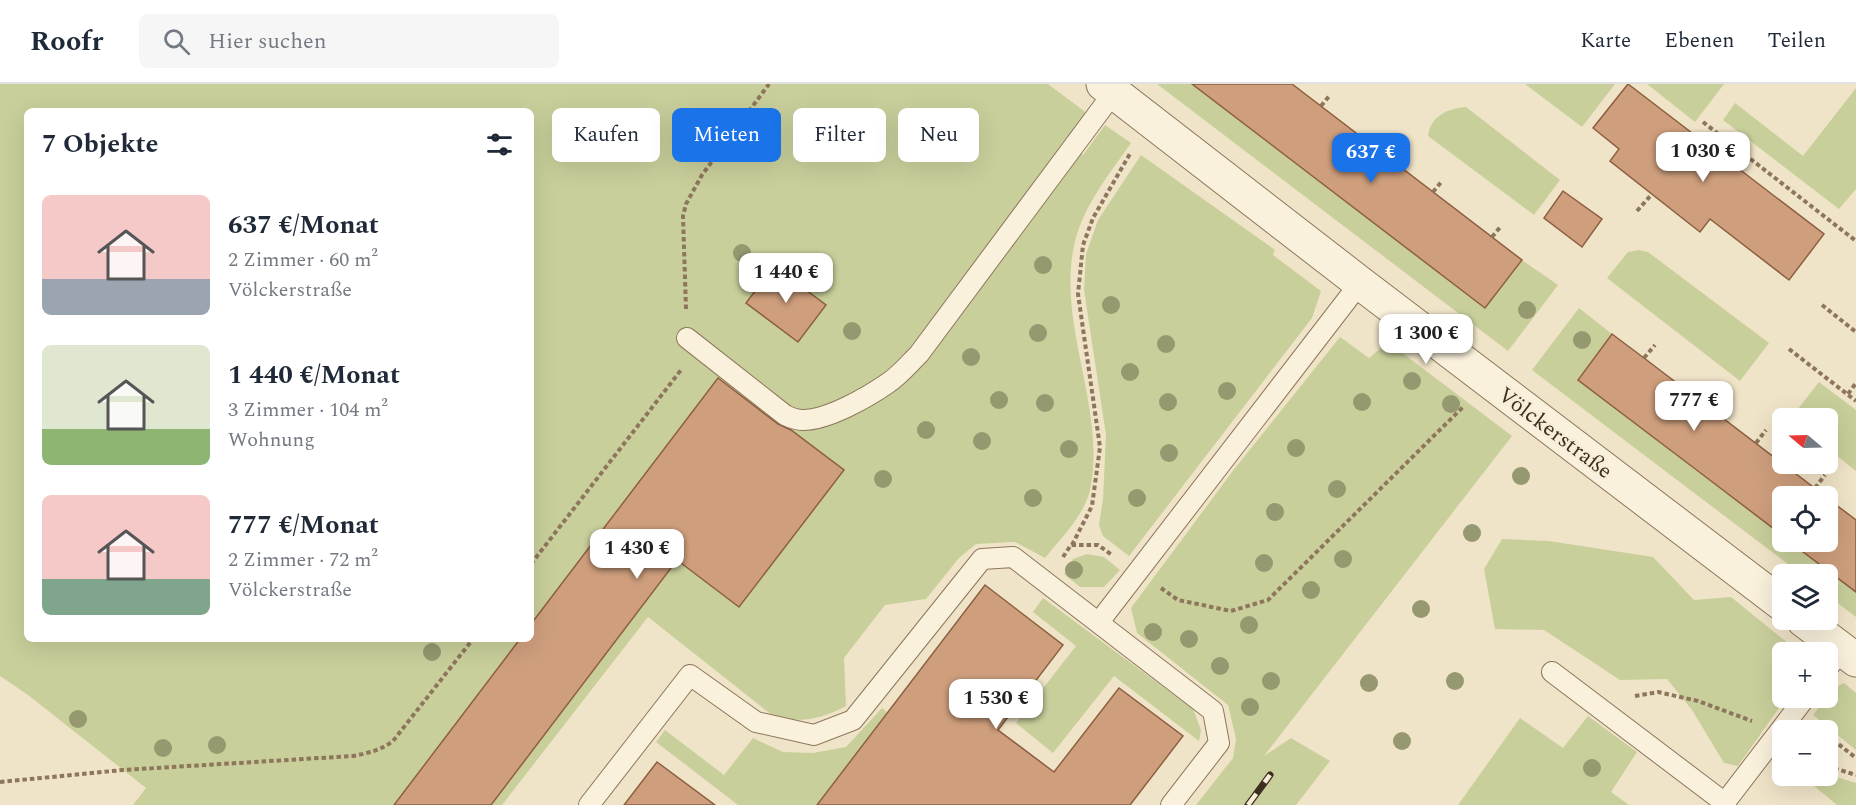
<!DOCTYPE html>
<html lang="de">
<meta charset="utf-8">
<style>
body{margin:0;font-family:Spectral,serif;background:#f6f6f7;color:#1f2937;height:100vh;display:flex;flex-direction:column;font-size:22px;white-space:nowrap}
*{box-sizing:border-box;margin:0}
p{font-size:20px;color:#747a83}
.icon{flex:none;width:33px;height:33px;fill:none;stroke:currentColor;stroke-width:2;stroke-linecap:round;stroke-linejoin:round}
.map{position:relative;flex:1;overflow:hidden}
.details{position:absolute;left:24px;top:24px;width:510px;height:534px;display:flex;flex-direction:column;background:#fff;border-radius:9px;box-shadow:0 6px 24px #0002}
.details>*{flex:none}
.guide{position:absolute;left:552px;top:24px;width:570px;height:54px;display:flex;gap:12px}
.needle{width:39px;rotate:289deg}
.tools{position:absolute;left:1772px;top:324px;display:grid;gap:12px}
.tools a{display:grid;place-items:center;width:66px;height:66px;border-radius:9px;background:#fff;box-shadow:0 6px 24px #0002;font-size:30px}
.price{position:absolute;translate:-50% -51px;padding:0 14px;border-radius:12px;background:#fff;color:#222;font-size:20px;line-height:39px;filter:drop-shadow(0 2px 3px #0008)}
.price::after{content:'';position:absolute;left:50%;top:36px;width:18px;height:14px;margin-left:-9px;background:inherit;clip-path:polygon(0 0,100% 0,50% 100%)}
.price.current{background:#1a73e8;color:#fff}
ul{padding:0;list-style:none}
li{display:flex;align-items:center;gap:18px;height:150px;padding:0 18px}
li span{display:grid;place-items:center;flex:none;width:168px;height:120px;border-radius:9px;color:#555}
li>.icon{margin-inline-start:auto}
span .icon{width:72px;height:72px;fill:#fffc;stroke-width:1}
li b{font-size:26px}
h2{display:flex;justify-content:space-between;align-items:center;height:72px;padding:0 18px;font-size:26px}
.chip{padding:0 21px;border-radius:9px;background:#fff;box-shadow:0 6px 24px #0002;font-size:21px;line-height:54px}
.chip.current{background:#1a73e8;color:#fff}
header{display:flex;align-items:center;gap:36px;box-sizing:border-box;height:84px;padding:0 30px;background:#fff;border-bottom:2px solid #e0e1e3}
header strong{font-size:28px}
nav{display:flex;gap:33px;margin-inline-start:auto;font-size:21px}
.search{width:420px;height:54px;background:#f6f6f7;display:flex;align-items:center;gap:15px;box-sizing:border-box;padding:0 21px;border-radius:9px;color:#747a83;font-size:22px}
.map>svg:first-child{display:block}
.green{fill:#c9cf9b;fill-rule:evenodd}
.building{fill:#cf9f7d;stroke:#8d5f41;stroke-width:1.5}
.lines{fill:none;stroke-linecap:round;stroke-linejoin:round}
.lane-casing{stroke:#8d765c;stroke-width:22}
.street-casing{stroke:#8d765c;stroke-width:35}
.path{stroke:#8d765c;stroke-width:4;stroke-dasharray:4.5 3;stroke-linecap:butt}
.lane{stroke:#faf1dc;stroke-width:20}
.street{stroke:#faf1dc;stroke-width:33}
.rail-casing{stroke:#3d2e20;stroke-width:7}
.rail{stroke:#f7eed8;stroke-width:4.5;stroke-dasharray:14;stroke-linecap:butt}
.tree{fill:#96986f}
.labels{text-anchor:middle;stroke-width:5;stroke-linejoin:round;paint-order:stroke}
.street-label{font-size:22px;fill:#3d2e20;stroke:#f7eed8}
</style>
<header>
<strong>Roofr</strong>
<div class="search"><svg class="icon" aria-label="search" viewBox="0 0 24 24"><circle cx="10" cy="10" r="6"/><path d="M15 15l6 6"/></svg>Hier suchen</div>
<nav><a>Karte</a><a>Ebenen</a><a>Teilen</a></nav>
</header>
<div class="map">
<svg width="1856" height="721" viewBox="0 0 1856 721">
<rect width="100%" height="100%" fill="#f0e4c8"/>
<g class="green">
<path d="M 0,0 L 1048,0 L 1088,30 L 1067,59 L 1083,71 L 1105,41 L 1131,59 C 1109,91 1082,123 1074,162 C 1057,242 1107,327 1090,406 C 1084,432 1061,454 1045,474 L 1015,458 L 976,460 L 959,474 L 926,515 L 885,521 L 844,574 L 846,622 C 819,636 806,637 777,635 L 648,533 L 502,721 L 133,721 L 146,704 L 28,611 L 0,592 ZM 27,27 L 531,27 L 531,555 L 27,555 Z"/>
<polygon points="1157,0 1192,0 1485,224 1522,176 1558,201 1508,267"/>
<polygon points="1525,0 1615,0 1582,43"/>
<polygon points="1647,0 1724,0 1695,38"/>
<polygon points="1856,4 1856,105 1839,125 1723,36 1735,19 1803,72"/>
<path d="M 1466,23 L 1560,96 L 1534,131 L 1428,52 C 1430,32 1449,24 1466,23 Z"/>
<polygon points="1141,71 1275,166 1273,171 1321,207 1312,234 1129,472 1103,452 1099,441 1103,415 1106,351 1084,206 1086,170 1098,136"/>
<polygon points="1639,166 1648,168 1769,259 1740,297 1607,194 1628,168"/>
<polygon points="1579,224 1612,250 1578,296 1782,451 1782,458 1790,458 1856,508 1856,533 1827,511 1827,490 1801,490 1532,286"/>
<polygon points="1340,253 1369,274 1388,258 1512,352 1264,672 1291,654 1330,677 1296,721 1196,721 1233,674 1236,655 1228,621 1137,549 1131,524 1232,388"/>
<polygon points="1819,298 1856,326 1856,387 1827,364 1827,334 1791,334"/>
<polygon points="1502,455 1549,457 1653,473 1694,516 1731,513 1799,568 1782,568 1782,614 1786,614 1738,682 1724,679 1692,626 1667,595 1620,596 1544,546 1495,545 1484,485"/>
<polygon points="1087,470 1104,473 1120,486 1104,503 1080,503 1064,490 1073,475"/>
<polygon points="1043,514 1193,625 1201,646 1199,657 1114,592 1053,669 1016,639 1076,562 1033,528"/>
<polygon points="1844,599 1856,609 1856,666 1813,631 1834,604"/>
<polygon points="882,624 887,628 817,721 738,721 656,658 665,646 724,691 753,654 783,668 813,669 846,663"/>
<polygon points="1588,632 1637,668 1611,708 1629,721 1458,721 1520,634 1563,664"/>
<polygon points="1827,690 1856,699 1856,721 1837,721 1808,697 1810,692 1827,692"/>
</g>
<g class="building">
<polygon points="1192,0 1292,0 1522,176 1485,224"/>
<polygon points="1628,0 1824,150 1789,196 1710,135 1700,148 1610,77 1619,65 1593,44"/>
<polygon points="1563,107 1602,135 1582,163 1544,134"/>
<polygon points="774,182 826,221 798,258 746,219"/>
<polygon points="1612,250 1644,274 1825,412 1782,412 1782,451 1694,384 1578,296"/>
<polygon points="718,294 778,340 791,346 844,386 739,523 677,476 491,721 394,721 520,555 531,555 531,540"/>
<polygon points="1827,414 1856,436 1856,508 1790,458 1827,458"/>
<polygon points="985,501 1063,561 998,646 1054,688 1119,604 1183,652 1130,721 817,721"/>
<polygon points="657,678 715,721 624,721"/>
</g>
<g class="lines">
<defs>
<g id="lane">
<path d="M 687,254 L 785,331 C 791,334 796,336 803,336 C 828,336 868,313 888,299 C 899,292 909,280 919,270 L 1114,8"/>
<polyline points="1099,538 1360,199"/>
<polyline points="1827,585 1842,565"/>
<polyline points="1552,588 1725,719"/>
<polyline points="589,721 690,591 756,638 814,651 853,636 982,475 1013,473 1213,627 1219,659 1171,721"/>
<polyline points="1723,721 1805,614"/>
</g>
<g id="street">
<polyline points="1103,0 1360,199 1782,520"/>
<polyline points="1803,536 1856,576"/>
</g>
</defs>
<use href="#lane" class="lane-casing"/>
<use href="#street" class="street-casing"/>
<g class="path">
<polyline points="1321,22 1330,11"/>
<polyline points="1703,38 1856,157"/>
<polyline points="1378,66 1387,54"/>
<polyline points="1729,77 1738,65"/>
<polyline points="1433,108 1442,97"/>
<polyline points="1637,127 1652,110"/>
<polyline points="1492,153 1501,142"/>
<polyline points="1822,221 1856,248"/>
<polyline points="686,225 683,132 686,120 702,91 769,0"/>
<polyline points="1789,265 1856,317"/>
<polyline points="1644,274 1655,261"/>
<polyline points="1848,310 1856,299"/>
<polyline points="1698,316 1709,303"/>
<polyline points="1756,359 1766,346"/>
<polyline points="1815,404 1825,391"/>
<polyline points="1072,461 1092,422 1100,363 1078,210 1083,161 1093,134 1131,68"/>
<polyline points="1063,473 1071,461 1098,461 1112,471"/>
<polyline points="531,480 681,286"/>
<polyline points="1161,504 1178,516 1231,527 1268,516 1463,323"/>
<polyline points="1635,612 1658,608 1698,617 1752,637"/>
<polyline points="1827,651 1856,674"/>
<polyline points="1827,682 1856,691"/>
<path d="M 0,698 L 123,686 L 353,672 C 369,669 381,666 393,657 L 473,555"/>
</g>
<use href="#lane" class="lane"/>
<use href="#street" class="street"/>
<defs>
<polyline id="rail" points="1248,721 1270,691"/>
</defs>
<use href="#rail" class="rail-casing"/>
<use href="#rail" class="rail"/>
</g>
<g class="tree">
<circle cx="742" cy="169" r="9"/>
<circle cx="1043" cy="181" r="9"/>
<circle cx="1111" cy="221" r="9"/>
<circle cx="1527" cy="226" r="9"/>
<circle cx="852" cy="247" r="9"/>
<circle cx="1038" cy="249" r="9"/>
<circle cx="1582" cy="256" r="9"/>
<circle cx="1166" cy="260" r="9"/>
<circle cx="971" cy="273" r="9"/>
<circle cx="1130" cy="288" r="9"/>
<circle cx="1412" cy="297" r="9"/>
<circle cx="1227" cy="307" r="9"/>
<circle cx="999" cy="316" r="9"/>
<circle cx="1168" cy="318" r="9"/>
<circle cx="1362" cy="318" r="9"/>
<circle cx="1045" cy="319" r="9"/>
<circle cx="1451" cy="320" r="9"/>
<circle cx="926" cy="346" r="9"/>
<circle cx="982" cy="357" r="9"/>
<circle cx="1296" cy="364" r="9"/>
<circle cx="1069" cy="365" r="9"/>
<circle cx="1169" cy="369" r="9"/>
<circle cx="1521" cy="392" r="9"/>
<circle cx="883" cy="395" r="9"/>
<circle cx="1337" cy="405" r="9"/>
<circle cx="1033" cy="414" r="9"/>
<circle cx="1137" cy="414" r="9"/>
<circle cx="1275" cy="428" r="9"/>
<circle cx="1472" cy="449" r="9"/>
<circle cx="1343" cy="475" r="9"/>
<circle cx="1264" cy="479" r="9"/>
<circle cx="1074" cy="486" r="9"/>
<circle cx="1311" cy="506" r="9"/>
<circle cx="1421" cy="525" r="9"/>
<circle cx="1249" cy="541" r="9"/>
<circle cx="1153" cy="548" r="9"/>
<circle cx="1189" cy="555" r="9"/>
<circle cx="432" cy="568" r="9"/>
<circle cx="1220" cy="582" r="9"/>
<circle cx="1271" cy="597" r="9"/>
<circle cx="1455" cy="597" r="9"/>
<circle cx="1369" cy="599" r="9"/>
<circle cx="1250" cy="623" r="9"/>
<circle cx="78" cy="635" r="9"/>
<circle cx="1402" cy="657" r="9"/>
<circle cx="217" cy="661" r="9"/>
<circle cx="163" cy="664" r="9"/>
<circle cx="1592" cy="684" r="9"/>
</g>
<g class="labels">
<g class="street-label">
<text transform="translate(1556 348) rotate(37)" y="8">Völckerstraße</text>
</g>
</g>
</svg>
<div class="tools">
<a><svg class="needle" viewBox="-14 -14 28 28"><path d="M0-13l5 13h-10z" fill="#e53935"/><path d="M0 13l5-13h-10z" fill="#747a83"/></svg></a>
<a><svg class="icon" aria-label="locate" viewBox="0 0 24 24"><circle cx="12" cy="12" r="6"/><path d="M12 2v4M12 18v4M2 12h4M18 12h4"/></svg></a>
<a><svg class="icon" aria-label="layers" viewBox="0 0 24 24"><path d="M12 4l9 5-9 5-9-5zM3 14l9 5 9-5"/></svg></a>
<a>+</a>
<a>−</a>
</div>
<b class="price" style="left:1703px;top:99px">1 030 €</b>
<b class="price current" style="left:1371px;top:100px">637 €</b>
<b class="price" style="left:786px;top:220px">1 440 €</b>
<b class="price" style="left:1426px;top:281px">1 300 €</b>
<b class="price" style="left:1694px;top:348px">777 €</b>
<b class="price" style="left:637px;top:496px">1 430 €</b>
<b class="price" style="left:996px;top:646px">1 530 €</b>
<div class="guide">
<a class="chip">Kaufen</a>
<a class="chip current">Mieten</a>
<a class="chip">Filter</a>
<a class="chip">Neu</a>
</div>
<section class="details">
<h2>7 Objekte<svg class="icon" aria-label="filters" viewBox="0 0 24 24"><path d="M4 7h16M4 17h16"/><circle cx="9" cy="7" r="2"/><circle cx="15" cy="17" r="2"/></svg></h2>
<ul>
<li><span style="background:linear-gradient(#f6c9c9 70%,#9aa5b1 0)"><svg class="icon" aria-label="home" viewBox="0 0 24 24"><path d="M3 11l9-7 9 7M6 9v11h12V9"/></svg></span><div><b>637 €/Monat</b><p>2 Zimmer · 60 m²</p><p>Völckerstraße</p></div></li>
<li><span style="background:linear-gradient(#dfe7d0 70%,#8fb573 0)"><svg class="icon" aria-label="home" viewBox="0 0 24 24"><path d="M3 11l9-7 9 7M6 9v11h12V9"/></svg></span><div><b>1 440 €/Monat</b><p>3 Zimmer · 104 m²</p><p>Wohnung</p></div></li>
<li><span style="background:linear-gradient(#f6c9c9 70%,#7fa58c 0)"><svg class="icon" aria-label="home" viewBox="0 0 24 24"><path d="M3 11l9-7 9 7M6 9v11h12V9"/></svg></span><div><b>777 €/Monat</b><p>2 Zimmer · 72 m²</p><p>Völckerstraße</p></div></li>
</ul>
</section>
</div>
